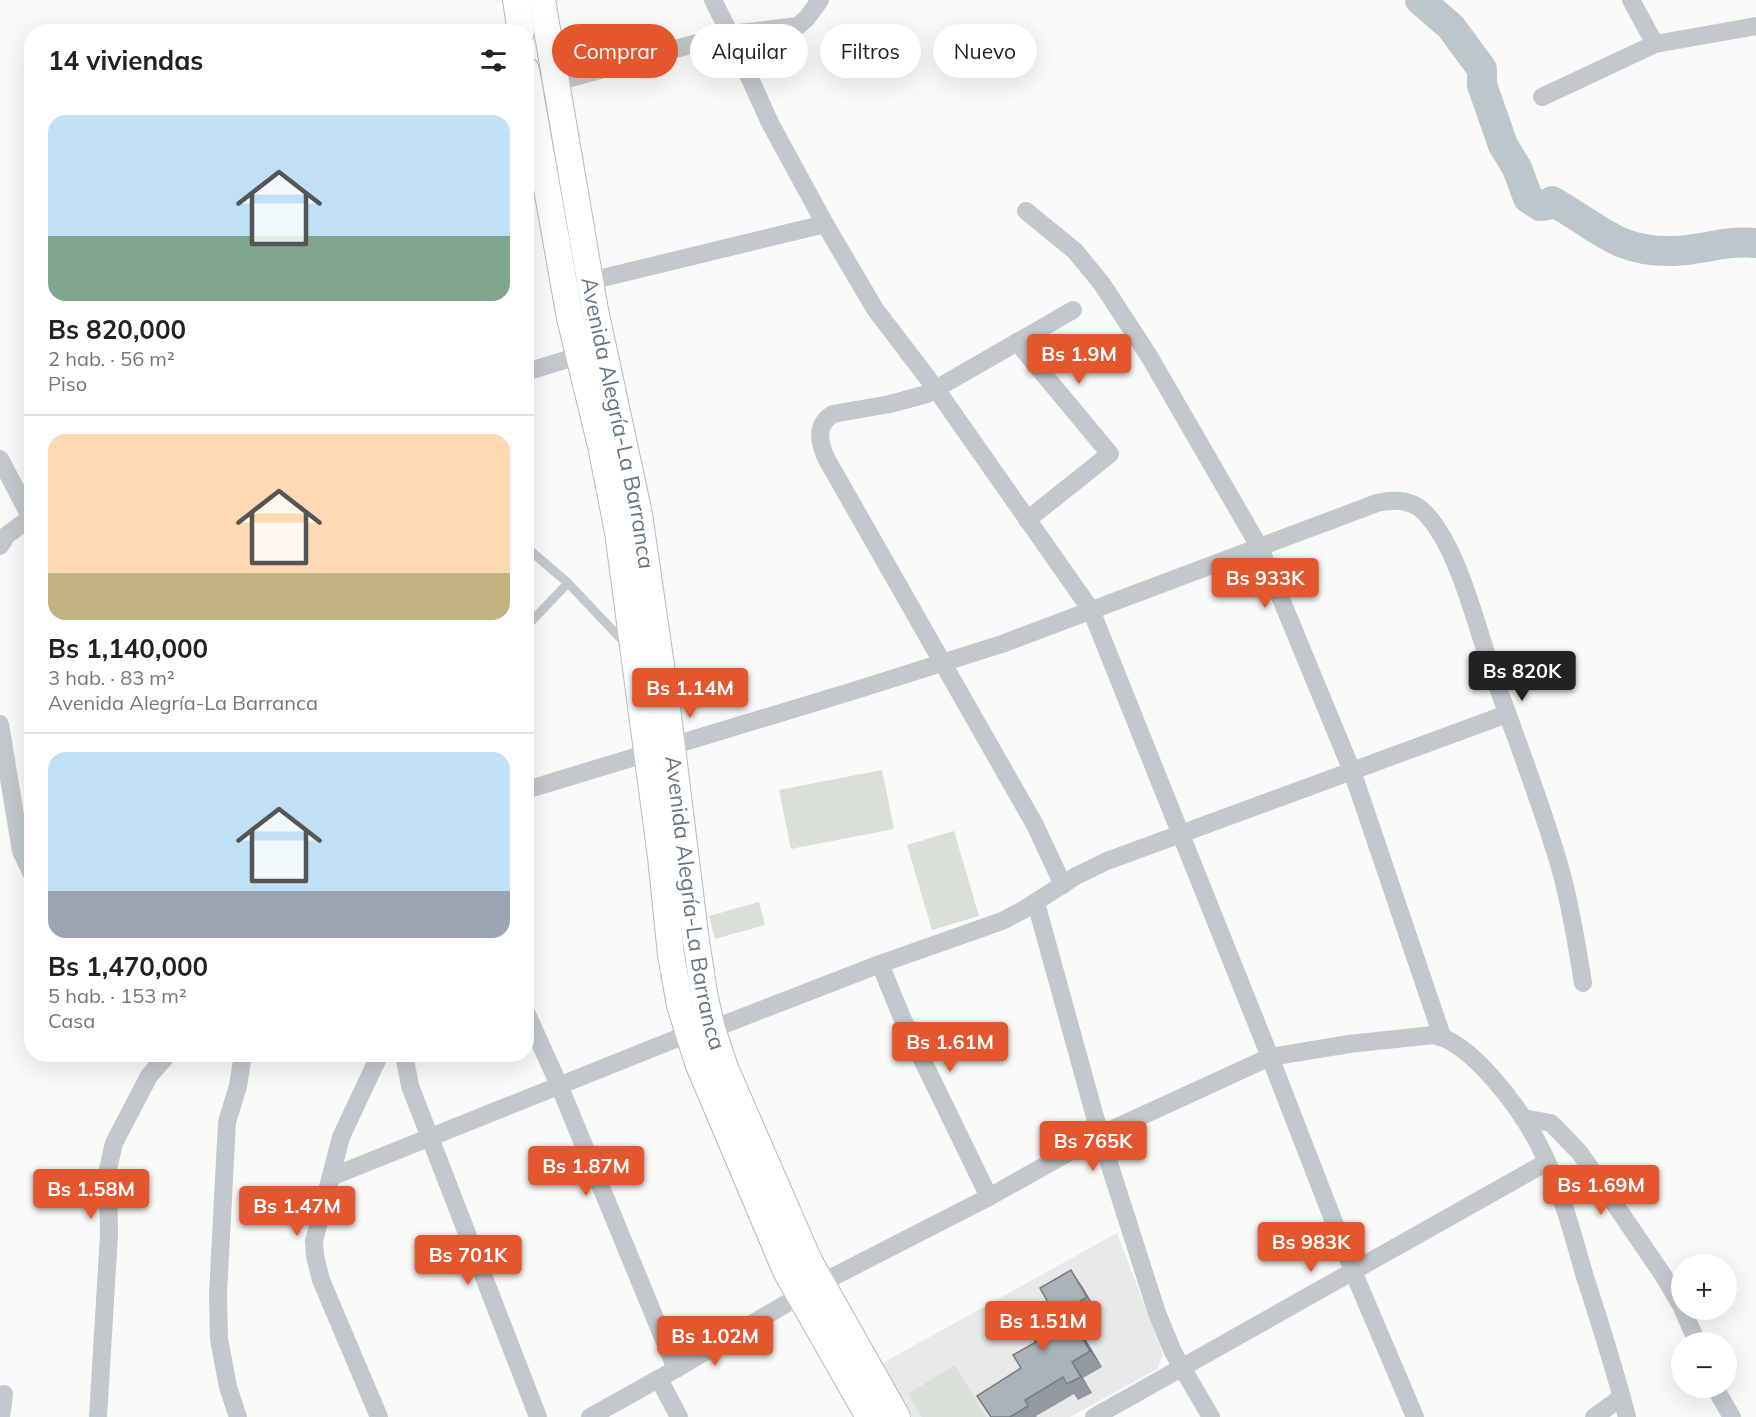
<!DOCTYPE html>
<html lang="es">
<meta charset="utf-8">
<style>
body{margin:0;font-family:Mulish,sans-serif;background:#f2f2f2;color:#222;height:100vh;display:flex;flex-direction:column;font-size:22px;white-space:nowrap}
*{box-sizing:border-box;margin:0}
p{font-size:20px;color:#767676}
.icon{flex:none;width:33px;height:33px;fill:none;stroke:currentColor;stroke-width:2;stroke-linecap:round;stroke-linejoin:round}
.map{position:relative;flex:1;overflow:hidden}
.drawer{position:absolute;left:24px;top:24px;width:510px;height:1038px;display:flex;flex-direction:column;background:#fff;border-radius:24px;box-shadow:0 6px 24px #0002}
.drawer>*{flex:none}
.guide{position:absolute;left:552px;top:24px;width:570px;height:54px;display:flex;gap:12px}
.controls{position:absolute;left:1671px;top:1254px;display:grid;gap:12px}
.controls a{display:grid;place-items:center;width:66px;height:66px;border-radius:50%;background:#fff;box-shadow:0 6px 24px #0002;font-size:30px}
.price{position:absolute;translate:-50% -51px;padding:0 14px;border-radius:6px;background:#e4572e;color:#fff;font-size:20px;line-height:39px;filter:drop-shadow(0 2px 3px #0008)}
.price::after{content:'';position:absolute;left:50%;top:36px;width:18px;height:14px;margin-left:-9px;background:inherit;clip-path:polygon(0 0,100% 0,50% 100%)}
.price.selected{background:#222;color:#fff}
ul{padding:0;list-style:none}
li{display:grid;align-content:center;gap:12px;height:318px;padding:0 24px}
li+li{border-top:2px solid #e0e0e0}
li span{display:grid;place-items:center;height:186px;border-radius:18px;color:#555}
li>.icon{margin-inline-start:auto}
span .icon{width:108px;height:108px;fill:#fffc;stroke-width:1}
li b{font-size:26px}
h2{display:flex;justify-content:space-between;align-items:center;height:72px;padding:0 24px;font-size:26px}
.chip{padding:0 21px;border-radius:27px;background:#fff;box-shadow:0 6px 24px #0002;font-size:21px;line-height:54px}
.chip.selected{background:#e4572e;color:#fff}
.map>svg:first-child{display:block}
.built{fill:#e8e9e9}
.pitch{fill:#dadfd7}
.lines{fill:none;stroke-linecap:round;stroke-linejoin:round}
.river{stroke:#bbc7cb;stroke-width:30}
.secondary-casing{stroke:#b3babf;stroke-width:28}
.service{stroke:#c3c8cc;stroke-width:9}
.minor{stroke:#c3c8cc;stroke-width:18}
.secondary{stroke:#fff;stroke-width:26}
.wall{fill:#929a9f}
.shaded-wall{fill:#777d82}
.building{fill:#aab3b9;stroke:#777d82;stroke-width:1.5}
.labels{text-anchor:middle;stroke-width:6;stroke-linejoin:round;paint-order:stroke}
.street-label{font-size:22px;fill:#657683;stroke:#fff}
</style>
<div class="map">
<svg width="1756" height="1417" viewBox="0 0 1756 1417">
<rect width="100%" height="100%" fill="#fafaf8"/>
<polygon class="built" points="1117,1233 1163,1354 1157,1369 1070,1417 912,1417 879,1365"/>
<g class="pitch">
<polygon points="882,770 894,829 791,849 779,790"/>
<polygon points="954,831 979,916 932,930 907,845"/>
<polygon points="759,902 765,925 715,939 709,916"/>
<polygon points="955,1365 986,1417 922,1417 908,1394"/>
</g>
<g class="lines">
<path class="river" d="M 1420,0 L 1451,27 L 1482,69 L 1482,85 L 1503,145 L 1517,168 L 1528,198 L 1540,206 L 1548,205 L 1552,201 C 1597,226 1617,253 1673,251 C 1703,250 1725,240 1756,243"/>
<defs>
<g id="secondary">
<polyline points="516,0 521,32"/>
<path id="s1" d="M 542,0 L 595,310 L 639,514 L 667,707 L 695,934 L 704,993 L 712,1029 L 725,1068 L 809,1261 L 897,1417"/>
<polyline points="526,70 570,318 601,446 618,532 661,857 671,955 680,1005 698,1063 786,1271 869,1417"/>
</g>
</defs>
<use href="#secondary" class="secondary-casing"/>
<g class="service">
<polyline points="526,547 568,583 621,639 628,641"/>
<polyline points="526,627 568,583"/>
</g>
<g class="minor">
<polyline points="713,0 730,34 770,123 825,224 875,309 936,389 1091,610 1270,1057 1353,1271 1415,1417"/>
<polyline points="1631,0 1655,44"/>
<polyline points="526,86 556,82 730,34 798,26 807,18 820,0"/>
<polyline points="1542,97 1655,44 1756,26"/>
<polyline points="1026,211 1075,251 1102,284 1149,356 1260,548 1352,771 1442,1036"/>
<polyline points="590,281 825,224"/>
<polyline points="1017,342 1110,454 1027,520"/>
<polyline points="526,372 591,352"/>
<polyline points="0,459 32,520"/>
<polyline points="0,546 7,535 30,518"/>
<polyline points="0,724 21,851 32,874"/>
<path d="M 526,790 L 853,691 L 1002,644 L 1377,503 C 1394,499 1411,499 1424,512 C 1457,545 1475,621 1490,665 C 1514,734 1541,801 1561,871 C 1571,908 1577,945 1583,983"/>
<path d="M 1063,885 L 1035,825 L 826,458 C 819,441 815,425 833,414 L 890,404 L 927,394 L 1073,310"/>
<polyline points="1036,903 1100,1135 1157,1313 1173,1352 1211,1417"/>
<polyline points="880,964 903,1020 989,1197"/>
<polyline points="526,1012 559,1085 676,1369"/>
<polyline points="404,1054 410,1086 538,1417"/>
<polyline points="1523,1118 1551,1123 1580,1153 1663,1275 1682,1307"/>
<polyline points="331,1177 688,1034 712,1029 880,964 1002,921 1023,910 1076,876 1107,861 1507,714"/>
<polyline points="1683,1310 1697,1342"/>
<polyline points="659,1379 679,1417"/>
<polyline points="1715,1388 1732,1417"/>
<polyline points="1,1417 4,1394"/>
<polyline points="98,1417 109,1235 108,1169 114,1143 149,1076 168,1054"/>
<polyline points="238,1417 228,1387 219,1339 218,1294 227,1122 238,1086 243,1054"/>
<polyline points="379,1417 321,1280 315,1256 314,1241 341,1137 380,1054"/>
<path d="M 590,1417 L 676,1369 L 821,1283 L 989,1197 L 1100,1135 L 1270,1057 L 1349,1044 L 1433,1035 C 1471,1041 1521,1110 1538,1143 C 1560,1185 1572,1232 1585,1277 C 1600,1323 1615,1370 1627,1417"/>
<polyline points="1094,1417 1547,1162"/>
<polyline points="1594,1417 1622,1397"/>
</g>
<use href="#secondary" class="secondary"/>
</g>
<polygon class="wall" points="1082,1286 1098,1313 1077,1325 1102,1367 1083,1378 1092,1393 1078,1400 1074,1394 1036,1416 1037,1417 991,1417 1036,1342"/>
<g class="shaded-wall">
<polygon points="1071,1270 1082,1286 1098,1313 1087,1297"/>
<polygon points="1066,1310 1077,1325 1102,1367 1090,1351"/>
<polygon points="1072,1362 1083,1378 1092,1393 1081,1377"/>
</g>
<polygon class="building" points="1071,1270 1087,1297 1066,1310 1090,1351 1072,1362 1081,1377 1067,1384 1063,1377 1025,1400 1028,1406 1010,1417 991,1417 977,1396 1021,1368 1013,1355 1036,1342 1025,1324 1051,1308 1040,1288"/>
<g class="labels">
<g class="street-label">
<text dy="8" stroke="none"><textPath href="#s1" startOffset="430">Avenida Alegría-La Barranca</textPath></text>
<text dy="8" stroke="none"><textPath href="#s1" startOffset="916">Avenida Alegría-La Barranca</textPath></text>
</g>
</g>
</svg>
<div class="controls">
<a>+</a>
<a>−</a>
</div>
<b class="price" style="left:1079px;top:385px">Bs 1.9M</b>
<b class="price" style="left:1265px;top:609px">Bs 933K</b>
<b class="price selected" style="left:1522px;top:702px">Bs 820K</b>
<b class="price" style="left:690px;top:719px">Bs 1.14M</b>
<b class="price" style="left:950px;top:1073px">Bs 1.61M</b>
<b class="price" style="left:1093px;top:1172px">Bs 765K</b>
<b class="price" style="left:586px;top:1197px">Bs 1.87M</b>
<b class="price" style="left:1601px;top:1216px">Bs 1.69M</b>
<b class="price" style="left:91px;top:1220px">Bs 1.58M</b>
<b class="price" style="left:297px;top:1237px">Bs 1.47M</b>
<b class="price" style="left:1311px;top:1273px">Bs 983K</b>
<b class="price" style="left:468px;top:1286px">Bs 701K</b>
<b class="price" style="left:1043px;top:1352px">Bs 1.51M</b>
<b class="price" style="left:715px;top:1367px">Bs 1.02M</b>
<div class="guide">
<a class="chip selected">Comprar</a>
<a class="chip">Alquilar</a>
<a class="chip">Filtros</a>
<a class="chip">Nuevo</a>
</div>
<section class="drawer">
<h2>14 viviendas<svg class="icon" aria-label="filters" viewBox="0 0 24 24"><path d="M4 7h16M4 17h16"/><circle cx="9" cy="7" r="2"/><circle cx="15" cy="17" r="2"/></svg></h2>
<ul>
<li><span style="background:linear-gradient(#bfe0f5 65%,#7fa58c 0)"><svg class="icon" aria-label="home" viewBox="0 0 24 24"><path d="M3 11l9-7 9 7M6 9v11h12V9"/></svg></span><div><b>Bs 820,000</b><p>2 hab. · 56 m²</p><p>Piso</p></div></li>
<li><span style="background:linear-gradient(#ffd9b3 75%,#c2b280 0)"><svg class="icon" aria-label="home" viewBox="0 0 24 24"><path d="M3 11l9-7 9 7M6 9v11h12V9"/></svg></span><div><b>Bs 1,140,000</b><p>3 hab. · 83 m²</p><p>Avenida Alegría-La Barranca</p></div></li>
<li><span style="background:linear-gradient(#bfe0f5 75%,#9aa5b1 0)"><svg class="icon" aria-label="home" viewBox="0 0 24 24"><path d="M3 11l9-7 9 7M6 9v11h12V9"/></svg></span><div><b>Bs 1,470,000</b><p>5 hab. · 153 m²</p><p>Casa</p></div></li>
</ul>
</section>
</div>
